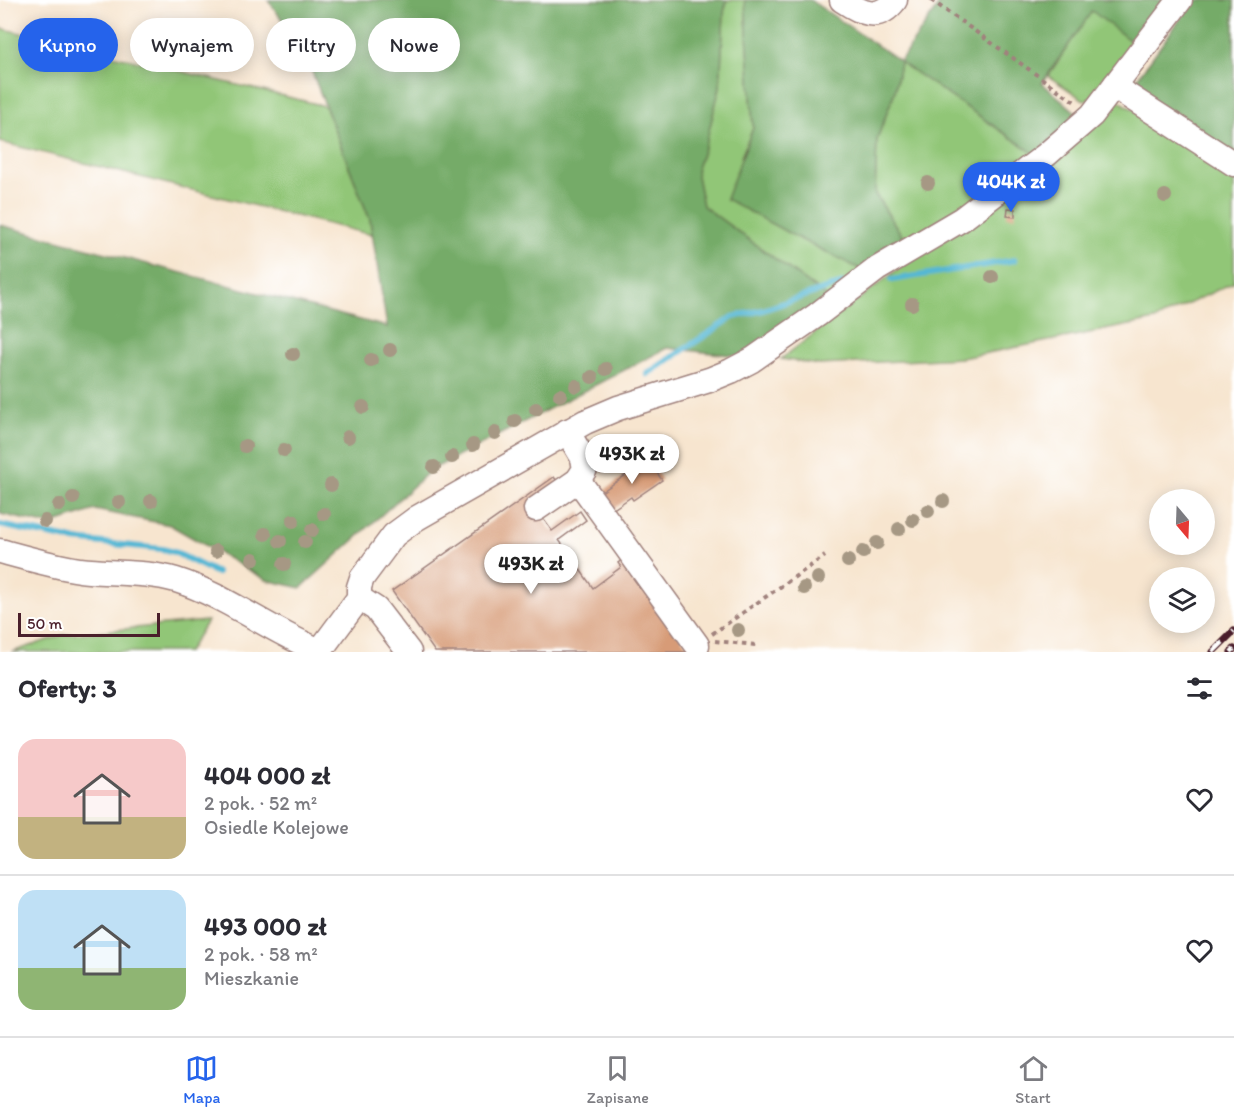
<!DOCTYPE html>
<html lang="pl">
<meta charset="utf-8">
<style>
body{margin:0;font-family:Itim,sans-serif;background:#f7f7f7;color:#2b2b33;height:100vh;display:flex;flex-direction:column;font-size:22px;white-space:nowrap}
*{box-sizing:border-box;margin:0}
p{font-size:20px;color:#7c7c81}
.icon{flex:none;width:33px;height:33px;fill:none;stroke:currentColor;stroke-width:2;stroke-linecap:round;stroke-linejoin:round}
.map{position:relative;height:652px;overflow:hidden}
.drawer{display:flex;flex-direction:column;background:#fff;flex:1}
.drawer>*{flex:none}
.guide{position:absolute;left:18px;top:18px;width:600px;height:54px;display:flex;gap:12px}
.needle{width:39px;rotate:161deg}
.tools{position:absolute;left:1149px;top:489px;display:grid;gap:12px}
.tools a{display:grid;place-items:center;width:66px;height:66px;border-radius:50%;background:#fff;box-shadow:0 3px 15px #0003;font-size:30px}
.scale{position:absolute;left:18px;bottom:15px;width:142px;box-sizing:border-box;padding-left:6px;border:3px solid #4a1f2b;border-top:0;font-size:16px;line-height:21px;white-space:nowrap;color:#4a1f2b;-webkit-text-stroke:4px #fff;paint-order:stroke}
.price{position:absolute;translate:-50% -51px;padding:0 14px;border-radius:21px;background:#fff;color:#222;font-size:20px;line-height:39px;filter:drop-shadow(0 2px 3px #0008)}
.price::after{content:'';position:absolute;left:50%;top:36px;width:18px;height:14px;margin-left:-9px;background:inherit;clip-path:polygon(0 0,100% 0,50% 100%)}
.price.active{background:#2563eb;color:#fff}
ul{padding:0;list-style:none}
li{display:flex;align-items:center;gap:18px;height:150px;padding:0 18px}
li+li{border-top:2px solid #e1e1e2}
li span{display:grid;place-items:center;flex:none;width:168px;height:120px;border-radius:18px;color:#555}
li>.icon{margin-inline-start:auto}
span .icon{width:72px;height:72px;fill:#fffc;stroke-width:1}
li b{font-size:26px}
h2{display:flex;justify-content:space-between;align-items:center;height:72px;padding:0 18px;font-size:26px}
.pill{padding:0 21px;border-radius:27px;background:#fff;box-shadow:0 3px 15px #0003;font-size:21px;line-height:54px}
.pill.active{background:#2563eb;color:#fff}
.menu{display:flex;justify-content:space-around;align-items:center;height:84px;border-top:2px solid #e1e1e2;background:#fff;font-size:16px;color:#7c7c81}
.menu a{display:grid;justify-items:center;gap:3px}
.menu .active{color:#2563eb}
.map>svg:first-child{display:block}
.green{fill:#91c677;stroke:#6e7251;stroke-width:1.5}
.forest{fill:#74ab68;stroke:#5f654a;stroke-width:1.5}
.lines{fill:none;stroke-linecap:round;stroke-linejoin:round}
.stream{stroke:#55b7d4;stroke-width:6}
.building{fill:#d79b77}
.minor-casing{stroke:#a0827d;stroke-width:27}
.path{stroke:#a0827d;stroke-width:4;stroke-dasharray:4.5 4.5;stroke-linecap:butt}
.minor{stroke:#fff;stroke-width:24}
.rail-casing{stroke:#4a1f2b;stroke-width:7}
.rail{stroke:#fff;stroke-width:4.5;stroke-dasharray:14;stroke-linecap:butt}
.tree{fill:#a69884}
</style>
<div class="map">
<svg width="1234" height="652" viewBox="0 0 1234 652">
<rect width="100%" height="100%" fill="#fff"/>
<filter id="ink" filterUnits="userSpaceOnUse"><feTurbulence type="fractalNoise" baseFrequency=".0167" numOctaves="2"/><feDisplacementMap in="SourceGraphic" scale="12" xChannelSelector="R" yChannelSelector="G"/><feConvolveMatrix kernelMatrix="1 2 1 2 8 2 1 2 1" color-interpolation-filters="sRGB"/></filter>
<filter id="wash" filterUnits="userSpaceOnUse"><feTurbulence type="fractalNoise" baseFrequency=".008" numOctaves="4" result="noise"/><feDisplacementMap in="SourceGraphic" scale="24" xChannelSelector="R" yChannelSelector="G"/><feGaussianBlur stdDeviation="1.35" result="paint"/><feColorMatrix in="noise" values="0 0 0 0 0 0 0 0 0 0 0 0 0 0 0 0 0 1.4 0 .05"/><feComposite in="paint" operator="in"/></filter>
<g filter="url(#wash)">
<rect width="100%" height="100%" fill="#f7e5cf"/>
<g class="green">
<polygon points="727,0 745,0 753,128 741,157 796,237 862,270 830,299 703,206 696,171 706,142 720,87 724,12"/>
<polygon points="1092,10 1133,43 1091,101 1084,100 1048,76"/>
<polygon points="0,28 325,106 370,220 372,235 0,142"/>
<polygon points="900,62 1035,154 951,218 906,242 875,194 877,139 895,91"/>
<polygon points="1118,100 1234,171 1234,282 1155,320 962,358 819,365 781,359"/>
<polygon points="207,621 188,652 12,652 63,635"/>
</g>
<g class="forest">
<polygon points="268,0 727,0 724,12 720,87 706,142 696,171 703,206 830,299 748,357 667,348 431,470 301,588 266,580 170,525 95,510 49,525 0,514 0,225 387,327 370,220 303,49"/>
<polygon points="745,0 810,0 900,61 942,0 1164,0 1133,43 1092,11 1042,83 1079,115 1035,154 900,62 895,91 877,139 875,194 906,242 862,270 796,237 726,199 753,128"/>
<polygon points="1194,0 1234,0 1234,158 1148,97 1133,84"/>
</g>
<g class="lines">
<g class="stream">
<polyline points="892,280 1015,260"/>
<polyline points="647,374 733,317 763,310 843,283"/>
<polyline points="0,525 74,540 162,549 174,552 217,573"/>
</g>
</g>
<g id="blocks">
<g class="building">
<polygon points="1008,208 1015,209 1015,217 1007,216"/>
<polygon points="611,453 617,463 603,472 597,463"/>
<polygon points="648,460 662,480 633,500 631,497 612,510 600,493"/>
<polygon points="554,477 560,485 533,505 552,531 580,511 586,520 559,540 593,588 621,567 618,563 623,559 692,652 435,652 392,591"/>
</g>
</g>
</g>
<g filter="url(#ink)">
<use href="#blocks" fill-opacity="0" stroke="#a0827d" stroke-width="1.5"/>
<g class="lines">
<defs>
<g id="minor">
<path d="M 842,0 C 860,12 878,23 895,0"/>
<polyline points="1115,85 1127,95 1234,164"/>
<polyline points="578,480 697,645"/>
<polyline points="536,509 578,480 585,469 583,458 567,431"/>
<path d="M 0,551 C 26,558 53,566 80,570 C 112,574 145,571 176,580 C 227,596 270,631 320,651"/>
<polyline points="359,598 376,609 409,652"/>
<polyline points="319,652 359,598 359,587 362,578 394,535 417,518 585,422 618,408 709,380 731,371 752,360 817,315 877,269 962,219 1046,155 1092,115 1180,0"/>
</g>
</defs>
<use href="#minor" class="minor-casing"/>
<g class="path">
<polyline points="931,0 1075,102"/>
<polyline points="712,634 825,556"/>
<polyline points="715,641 756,645"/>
</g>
<use href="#minor" class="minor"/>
<defs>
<g id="rail">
<polyline points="1213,652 1234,631"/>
<polyline points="1231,652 1234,649"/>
</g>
</defs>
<use href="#rail" class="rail-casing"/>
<use href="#rail" class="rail"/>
</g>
<g class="tree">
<circle cx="928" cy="183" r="7"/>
<circle cx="1165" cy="196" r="7"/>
<circle cx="992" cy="277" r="7"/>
<circle cx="912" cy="304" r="7"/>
<circle cx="390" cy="350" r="7"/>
<circle cx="293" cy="354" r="7"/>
<circle cx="371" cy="360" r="7"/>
<circle cx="606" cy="369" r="7"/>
<circle cx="592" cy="377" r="7"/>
<circle cx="576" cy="386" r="7"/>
<circle cx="560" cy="395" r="7"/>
<circle cx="363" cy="407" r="7"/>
<circle cx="536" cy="409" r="7"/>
<circle cx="515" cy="421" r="7"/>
<circle cx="495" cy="433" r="7"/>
<circle cx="348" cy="437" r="7"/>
<circle cx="473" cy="445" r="7"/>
<circle cx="245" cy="446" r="7"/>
<circle cx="284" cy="450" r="7"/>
<circle cx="452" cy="457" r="7"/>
<circle cx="617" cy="457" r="7"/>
<circle cx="434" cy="467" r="7"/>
<circle cx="331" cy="485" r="7"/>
<circle cx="73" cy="498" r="7"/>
<circle cx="151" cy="501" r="7"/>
<circle cx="943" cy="501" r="7"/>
<circle cx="119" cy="502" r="7"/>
<circle cx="59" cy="505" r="7"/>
<circle cx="928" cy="511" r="7"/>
<circle cx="324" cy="514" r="7"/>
<circle cx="913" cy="520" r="7"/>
<circle cx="45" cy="521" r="7"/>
<circle cx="293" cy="521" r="7"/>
<circle cx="899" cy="529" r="7"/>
<circle cx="312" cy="530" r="7"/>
<circle cx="265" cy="534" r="7"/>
<circle cx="280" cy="541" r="7"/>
<circle cx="305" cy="542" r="7"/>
<circle cx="877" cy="543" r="7"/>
<circle cx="216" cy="551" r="7"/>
<circle cx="863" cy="552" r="7"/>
<circle cx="253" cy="559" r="7"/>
<circle cx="848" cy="561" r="7"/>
<circle cx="284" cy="564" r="7"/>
<circle cx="818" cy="578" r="7"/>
<circle cx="804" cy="588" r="7"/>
<circle cx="738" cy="630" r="7"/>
</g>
</g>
</svg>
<div class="tools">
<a><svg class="needle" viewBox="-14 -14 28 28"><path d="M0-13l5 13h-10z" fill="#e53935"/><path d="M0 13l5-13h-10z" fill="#7c7c81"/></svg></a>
<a><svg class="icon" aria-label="layers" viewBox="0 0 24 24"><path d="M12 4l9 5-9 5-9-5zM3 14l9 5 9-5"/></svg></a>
</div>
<div class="scale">50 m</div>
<b class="price active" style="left:1011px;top:213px">404K zł</b>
<b class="price" style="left:632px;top:485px">493K zł</b>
<b class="price" style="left:531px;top:595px">493K zł</b>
<div class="guide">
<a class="pill active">Kupno</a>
<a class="pill">Wynajem</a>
<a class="pill">Filtry</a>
<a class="pill">Nowe</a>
</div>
</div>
<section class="drawer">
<h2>Oferty: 3<svg class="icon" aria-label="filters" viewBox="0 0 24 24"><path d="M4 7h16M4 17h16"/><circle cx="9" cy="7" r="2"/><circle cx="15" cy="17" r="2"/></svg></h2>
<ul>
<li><span style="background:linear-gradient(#f6c9c9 65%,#c2b280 0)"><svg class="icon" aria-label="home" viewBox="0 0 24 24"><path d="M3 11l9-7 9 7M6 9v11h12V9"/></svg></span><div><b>404 000 zł</b><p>2 pok. · 52 m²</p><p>Osiedle Kolejowe</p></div><svg class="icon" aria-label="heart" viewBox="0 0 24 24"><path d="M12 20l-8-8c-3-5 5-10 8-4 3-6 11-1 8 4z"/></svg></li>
<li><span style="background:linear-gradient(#bfe0f5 65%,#8fb573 0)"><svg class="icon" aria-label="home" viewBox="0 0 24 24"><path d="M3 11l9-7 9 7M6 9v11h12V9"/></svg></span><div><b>493 000 zł</b><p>2 pok. · 58 m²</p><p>Mieszkanie</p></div><svg class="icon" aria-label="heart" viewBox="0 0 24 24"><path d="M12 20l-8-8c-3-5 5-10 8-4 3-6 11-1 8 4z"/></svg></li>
</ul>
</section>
<nav class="menu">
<a class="active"><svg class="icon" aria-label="map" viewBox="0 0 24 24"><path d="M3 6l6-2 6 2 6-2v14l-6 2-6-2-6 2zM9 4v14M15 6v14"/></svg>Mapa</a>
<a><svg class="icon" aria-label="saved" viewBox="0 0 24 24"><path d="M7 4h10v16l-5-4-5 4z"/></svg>Zapisane</a>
<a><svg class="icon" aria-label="home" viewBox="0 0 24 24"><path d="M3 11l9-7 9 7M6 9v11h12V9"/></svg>Start</a>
</nav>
